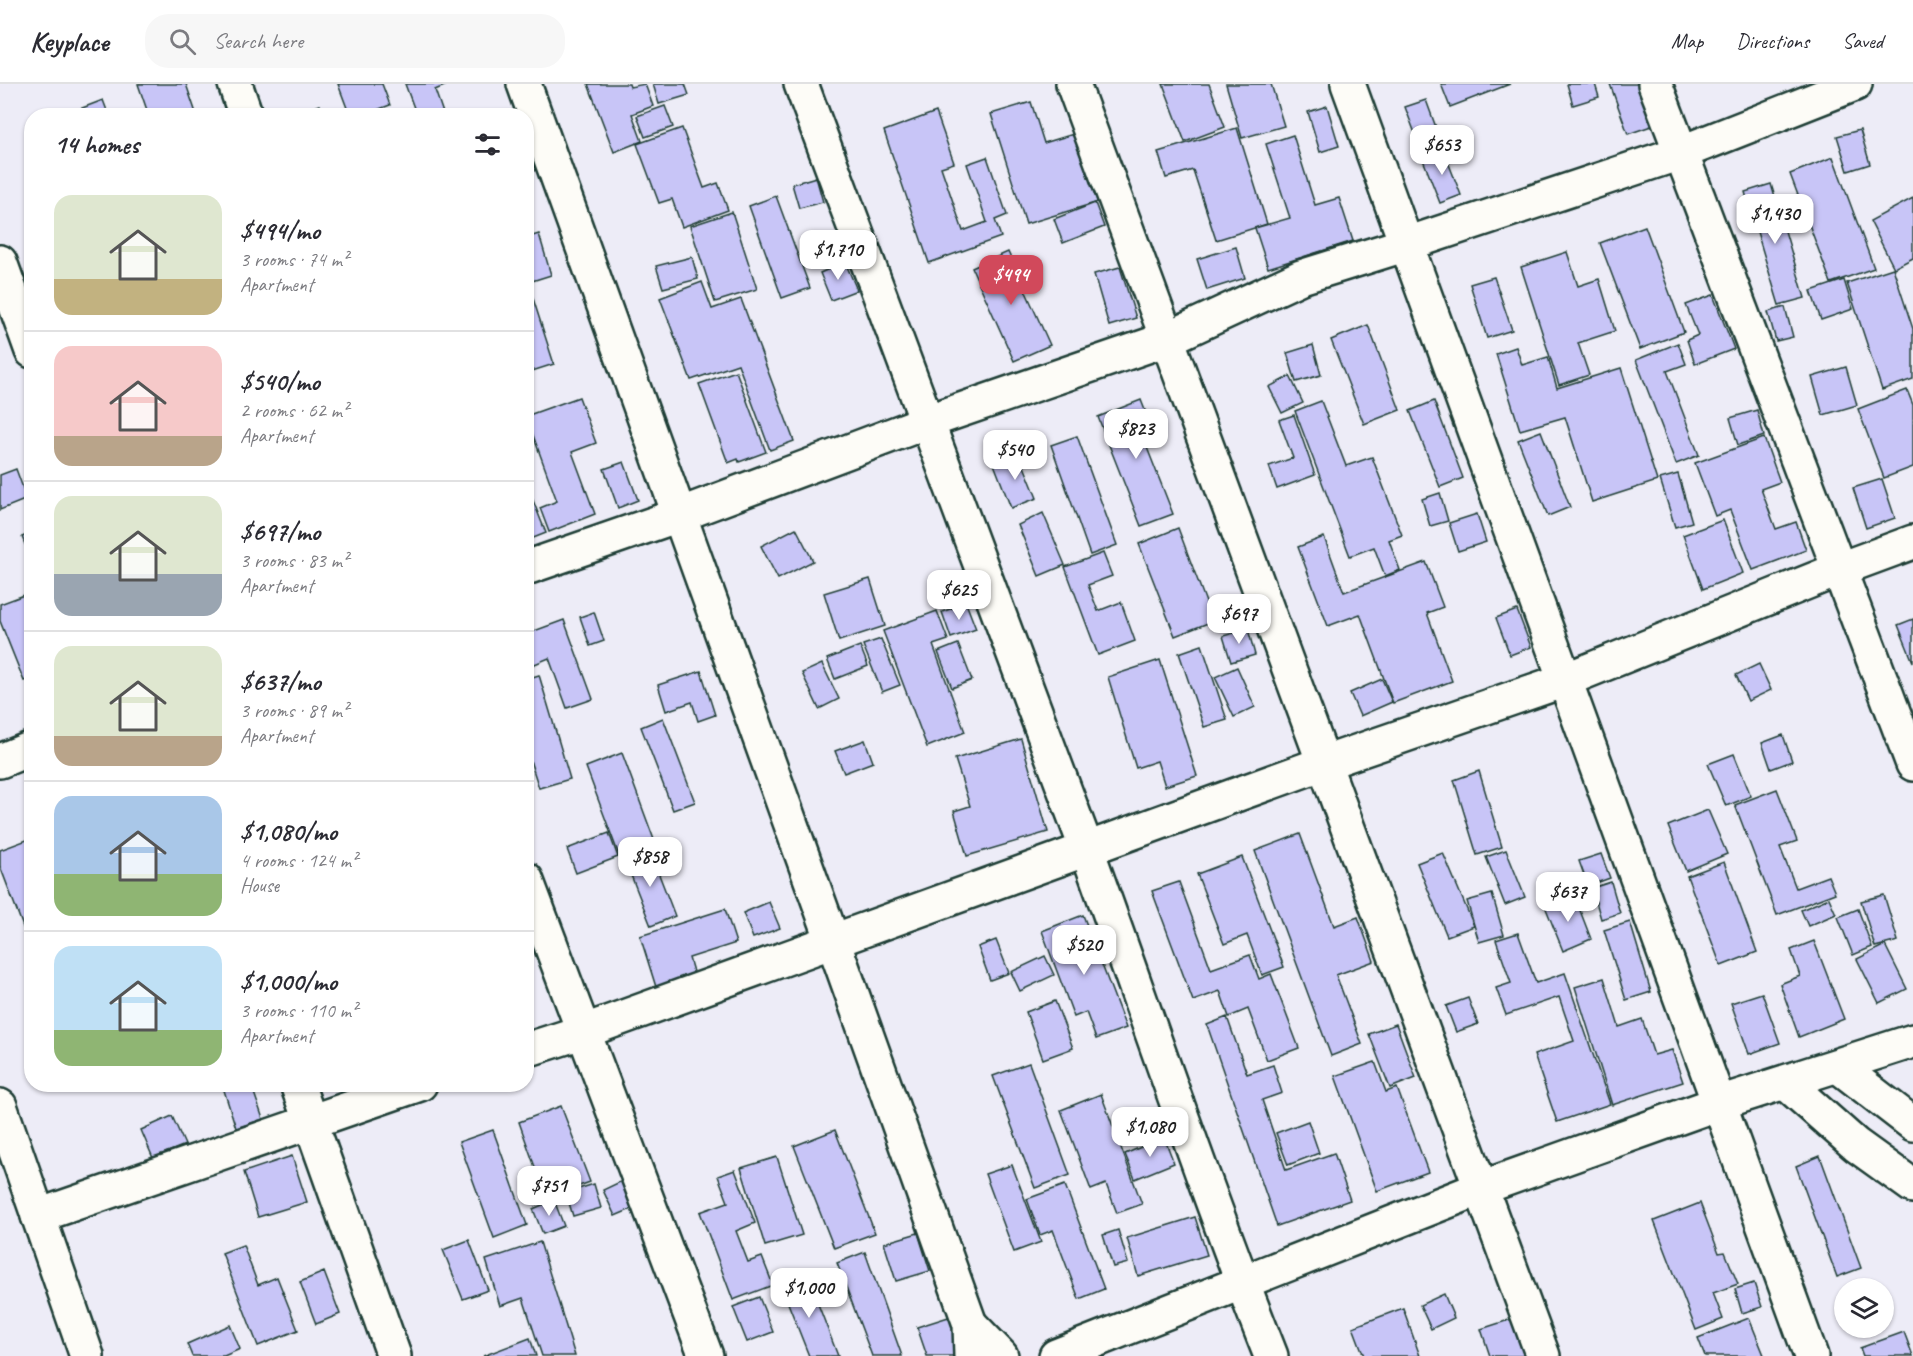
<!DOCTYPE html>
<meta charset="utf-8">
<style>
body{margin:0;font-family:Caveat,sans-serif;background:#f7f7f7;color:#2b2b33;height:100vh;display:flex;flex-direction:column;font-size:22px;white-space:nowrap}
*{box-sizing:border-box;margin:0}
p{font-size:20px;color:#7c7c81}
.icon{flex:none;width:33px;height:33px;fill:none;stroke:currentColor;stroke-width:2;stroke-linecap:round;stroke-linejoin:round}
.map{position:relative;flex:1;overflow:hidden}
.drawer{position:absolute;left:24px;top:24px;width:510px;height:984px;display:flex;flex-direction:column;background:#fff;border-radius:24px;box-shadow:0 2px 4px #0004}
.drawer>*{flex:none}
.tools{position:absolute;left:1834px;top:1194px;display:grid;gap:12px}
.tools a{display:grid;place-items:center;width:60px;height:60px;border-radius:50%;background:#fff;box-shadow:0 2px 4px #0004;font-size:30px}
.price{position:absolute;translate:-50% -51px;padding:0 14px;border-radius:12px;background:#fff;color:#222;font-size:20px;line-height:39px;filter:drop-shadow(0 2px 3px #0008)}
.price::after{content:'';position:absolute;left:50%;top:36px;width:18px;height:14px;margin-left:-9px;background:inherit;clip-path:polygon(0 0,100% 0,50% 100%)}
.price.active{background:#d1495b;color:#fff}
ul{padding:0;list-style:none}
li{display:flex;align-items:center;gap:18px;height:150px;padding:0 30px}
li+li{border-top:2px solid #e1e1e2}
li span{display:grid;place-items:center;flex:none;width:168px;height:120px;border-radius:18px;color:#555}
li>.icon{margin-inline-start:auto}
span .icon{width:72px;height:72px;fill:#fffc;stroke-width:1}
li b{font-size:26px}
h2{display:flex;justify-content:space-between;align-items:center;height:72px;padding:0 30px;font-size:26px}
header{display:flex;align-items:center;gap:36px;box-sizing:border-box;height:84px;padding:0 30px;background:#fff;border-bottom:2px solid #e1e1e2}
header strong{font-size:28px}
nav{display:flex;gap:33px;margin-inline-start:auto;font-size:21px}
.search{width:420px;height:54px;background:#f7f7f7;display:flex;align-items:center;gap:15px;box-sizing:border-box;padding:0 21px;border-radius:24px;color:#7c7c81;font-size:22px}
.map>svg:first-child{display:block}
.building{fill:#c8c5f7;stroke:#1f3d34;stroke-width:1.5}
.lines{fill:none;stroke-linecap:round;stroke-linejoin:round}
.minor-casing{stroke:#1f3d34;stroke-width:38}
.minor{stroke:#fdfcf7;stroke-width:33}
</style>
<header>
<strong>Keyplace</strong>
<div class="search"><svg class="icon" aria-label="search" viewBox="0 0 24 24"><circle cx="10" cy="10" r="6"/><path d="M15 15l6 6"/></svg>Search here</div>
<nav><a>Map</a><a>Directions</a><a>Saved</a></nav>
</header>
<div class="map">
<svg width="1913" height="1272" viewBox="0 0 1913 1272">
<rect width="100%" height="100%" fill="#edecf7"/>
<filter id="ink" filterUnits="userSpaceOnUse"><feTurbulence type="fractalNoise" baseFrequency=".0167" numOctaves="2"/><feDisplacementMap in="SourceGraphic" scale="12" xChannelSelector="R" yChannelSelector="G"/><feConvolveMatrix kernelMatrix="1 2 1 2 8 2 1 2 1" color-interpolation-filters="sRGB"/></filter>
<g filter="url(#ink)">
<g class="building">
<polygon points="138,0 186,0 197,32 149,32"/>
<polygon points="338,0 382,0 390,21 361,32 350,32"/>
<polygon points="405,0 449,0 435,6 444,32 417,32"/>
<polygon points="588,0 629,0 630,3 645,0 653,22 632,30 642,57 614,68"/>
<polygon points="653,0 685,0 689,11 659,20"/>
<polygon points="1163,0 1209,0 1225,43 1185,58"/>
<polygon points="1226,0 1271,0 1284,42 1242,54"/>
<polygon points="1441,0 1510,0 1450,23"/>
<polygon points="1567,0 1595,0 1599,13 1573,21"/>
<polygon points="1610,0 1642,0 1657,40 1628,50"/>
<polygon points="103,16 109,32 79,32 77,26"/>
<polygon points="1426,16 1441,57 1421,65 1405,23"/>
<polygon points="1031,18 1044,59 1077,49 1098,118 1026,140 991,30"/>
<polygon points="320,21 324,32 297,32 296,30"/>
<polygon points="665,22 673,43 645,53 637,32"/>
<polygon points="1327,22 1339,62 1320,68 1308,28"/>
<polygon points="936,28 954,79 941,83 963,147 987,138 967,80 987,73 1007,131 995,136 1001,153 929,179 884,47"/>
<polygon points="682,44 704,104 718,99 728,126 682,143 672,115 659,119 637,60"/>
<polygon points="1237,44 1267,140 1216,156 1193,86 1166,94 1158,68"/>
<polygon points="1860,46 1870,80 1848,87 1837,52"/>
<polygon points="1293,51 1315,121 1339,114 1353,157 1268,184 1255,144 1290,134 1266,60"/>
<polygon points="1443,65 1461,111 1440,119 1422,73"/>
<polygon points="1833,73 1874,184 1831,199 1790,90"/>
<polygon points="816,93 823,118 799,124 792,100"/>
<polygon points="1771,100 1805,214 1779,221 1745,108"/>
<polygon points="776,112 810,204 782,214 749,122"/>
<polygon points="1913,114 1913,174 1894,184 1870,137"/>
<polygon points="1095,119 1104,143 1063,159 1054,135"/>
<polygon points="732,128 757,205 715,218 690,142"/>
<polygon points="1645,142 1684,248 1640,265 1600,159"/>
<polygon points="539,150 551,191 532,197 526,180 526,154"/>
<polygon points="1236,163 1245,194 1207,206 1197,175"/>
<polygon points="1008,168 1050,261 1014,277 972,184"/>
<polygon points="1567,168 1578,202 1599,195 1615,247 1578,259 1589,291 1559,301 1521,183"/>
<polygon points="692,173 698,195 663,204 656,182"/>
<polygon points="845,178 857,206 831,216 820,189"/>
<polygon points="1120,183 1136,234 1109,242 1094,190"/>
<polygon points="1893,184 1913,245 1913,295 1882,306 1847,199"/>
<polygon points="1494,193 1512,246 1487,254 1470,200"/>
<polygon points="1844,196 1853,225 1821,236 1811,207"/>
<polygon points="702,198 712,225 741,215 794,357 770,366 738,280 691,296 660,214"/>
<polygon points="529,202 554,280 526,289 526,203"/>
<polygon points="1713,211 1734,265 1695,280 1687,256 1698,251 1686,221"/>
<polygon points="1785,223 1793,253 1776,257 1768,228"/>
<polygon points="1368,241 1400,326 1364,340 1331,256"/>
<polygon points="1678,259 1686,280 1667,287 1699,371 1676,380 1636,276"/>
<polygon points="1313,261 1321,291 1296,298 1287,269"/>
<polygon points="1516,263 1522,281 1548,273 1557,304 1621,284 1657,397 1592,418 1565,333 1520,346 1496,270"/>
<polygon points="1846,283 1857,321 1823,331 1812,293"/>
<polygon points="736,287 766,368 739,378 738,375 728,379 699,300"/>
<polygon points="1290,292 1303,319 1282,329 1269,303"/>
<polygon points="1907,306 1913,321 1913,383 1884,394 1858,325"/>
<polygon points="579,313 596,359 572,368 595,430 549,448 540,424 557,417 526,332"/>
<polygon points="1141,316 1157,357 1146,361 1173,430 1141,442 1098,333"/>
<polygon points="1321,317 1346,382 1372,373 1402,451 1389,456 1400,486 1385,492 1374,463 1350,472 1295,327"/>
<polygon points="1434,317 1463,394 1440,403 1410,327"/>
<polygon points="1757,326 1764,352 1738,361 1730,334"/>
<polygon points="1294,331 1315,391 1277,405 1269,382 1293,374 1279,336"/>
<polygon points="1541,347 1570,423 1548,432 1518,356"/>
<polygon points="1077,352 1117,461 1090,471 1051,361"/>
<polygon points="1764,354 1780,398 1761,405 1776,445 1796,438 1806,466 1753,486 1730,426 1715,432 1695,379"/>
<polygon points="1019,370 1037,414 1011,424 994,380"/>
<polygon points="624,378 638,416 618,424 604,385"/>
<polygon points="16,385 27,415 0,426 0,391"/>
<polygon points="1678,390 1692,438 1675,443 1660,395"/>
<polygon points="1882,395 1895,434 1866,444 1853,404"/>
<polygon points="526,399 546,449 526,457"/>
<polygon points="1440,409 1448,437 1430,442 1422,415"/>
<polygon points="1043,429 1065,481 1039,492 1018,441"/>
<polygon points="1477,430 1486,458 1458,467 1449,439"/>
<polygon points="1723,436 1743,489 1703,505 1683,451"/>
<polygon points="796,444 813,477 778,495 761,462"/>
<polygon points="1178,444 1213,537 1175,552 1139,460"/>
<polygon points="32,449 32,477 22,453"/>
<polygon points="1324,453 1344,508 1426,478 1443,523 1427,529 1452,597 1393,619 1360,530 1328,542 1298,463"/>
<polygon points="1103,469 1112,492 1088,501 1098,527 1121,518 1135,557 1098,571 1065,483"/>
<polygon points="870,495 885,542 839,557 824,509"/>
<polygon points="32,508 32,538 28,539 32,549 32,594 24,597 0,537 0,520"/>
<polygon points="966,519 976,545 951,554 942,528"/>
<polygon points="1517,526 1531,563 1510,571 1496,534"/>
<polygon points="937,527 948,556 933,561 965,648 927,663 883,547"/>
<polygon points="594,528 604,557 590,562 580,533"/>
<polygon points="1913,535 1913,578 1898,541"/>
<polygon points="564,536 593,615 567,624 549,574 530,582 526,573 526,550"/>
<polygon points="1248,545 1255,571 1231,578 1223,552"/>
<polygon points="881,555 900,601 882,608 863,561"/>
<polygon points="958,560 972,596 952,604 938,568"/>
<polygon points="1202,561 1227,636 1204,643 1179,569"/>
<polygon points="860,562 868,582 835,595 827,575"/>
<polygon points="1160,576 1197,692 1165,702 1157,677 1136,684 1108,593"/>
<polygon points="822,580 839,615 819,625 802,589"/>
<polygon points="1759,580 1771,606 1748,617 1736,591"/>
<polygon points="1237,583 1255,623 1234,633 1215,593"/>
<polygon points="701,587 715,631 698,637 692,618 666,627 658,601"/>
<polygon points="539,591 570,695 539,704 526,664 526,595"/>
<polygon points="1382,595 1392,618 1360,632 1350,609"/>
<polygon points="663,634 695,718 673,726 641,643"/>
<polygon points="1783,651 1792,677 1771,685 1762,659"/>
<polygon points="1021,655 1048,748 967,772 954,727 970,722 955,675"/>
<polygon points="865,656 873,678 844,689 835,667"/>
<polygon points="622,669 656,761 620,774 586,683"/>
<polygon points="1734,670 1751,712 1726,722 1708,680"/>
<polygon points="1479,687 1502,763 1477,771 1454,696"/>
<polygon points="1777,705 1797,757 1780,763 1796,804 1828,792 1835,809 1777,831 1735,721"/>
<polygon points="1708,726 1727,770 1686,787 1668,742"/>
<polygon points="609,749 618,773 576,789 567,765"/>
<polygon points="1300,750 1334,842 1358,833 1374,877 1336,891 1362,960 1331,972 1255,767"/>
<polygon points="32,754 32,846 25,848 0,782 0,766"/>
<polygon points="1506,766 1525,813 1505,821 1486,773"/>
<polygon points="650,767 675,832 651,842 625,776"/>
<polygon points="1443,769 1474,842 1447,852 1417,779"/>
<polygon points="1601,770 1610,794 1588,802 1579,777"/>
<polygon points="1242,773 1284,883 1262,891 1247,851 1224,860 1197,790"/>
<polygon points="1724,778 1757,868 1721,882 1687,792"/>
<polygon points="1179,798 1211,885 1250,871 1259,895 1271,890 1299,964 1267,976 1248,925 1229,933 1220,907 1193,917 1152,807"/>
<polygon points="1611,798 1620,829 1601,835 1592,804"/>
<polygon points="1492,810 1504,851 1479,858 1467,817"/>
<polygon points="1574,811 1591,855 1563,867 1545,822"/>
<polygon points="1884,811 1898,857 1875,863 1861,817"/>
<polygon points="1829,814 1836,830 1808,842 1801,826"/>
<polygon points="769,818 780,844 753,854 743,829"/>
<polygon points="725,825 736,859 689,874 694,891 656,903 640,852"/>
<polygon points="1858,825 1872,863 1853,871 1838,833"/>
<polygon points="1083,831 1126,944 1096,955 1086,928 1074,933 1042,847"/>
<polygon points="1630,838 1651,908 1626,916 1604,846"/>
<polygon points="1518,849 1536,899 1565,889 1610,1020 1557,1038 1534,971 1574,957 1559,913 1506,931 1496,904 1511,899 1496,856"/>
<polygon points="996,856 1009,889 990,896 978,863"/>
<polygon points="1814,857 1844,935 1799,953 1780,900 1800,892 1791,866"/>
<polygon points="1885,861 1907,905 1879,919 1857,875"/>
<polygon points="1045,872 1054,891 1020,907 1011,888"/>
<polygon points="1604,894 1619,943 1642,935 1654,971 1672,966 1683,998 1612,1021 1575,903"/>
<polygon points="1762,909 1780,959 1749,970 1731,919"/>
<polygon points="1468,914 1478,940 1456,948 1446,922"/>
<polygon points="1055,917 1073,964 1043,975 1026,928"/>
<polygon points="1227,933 1247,990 1273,981 1282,1009 1262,1016 1286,1086 1334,1069 1350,1116 1277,1142 1207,941"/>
<polygon points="1396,940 1416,994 1390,1004 1369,950"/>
<polygon points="1375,978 1386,1008 1397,1004 1428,1088 1377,1107 1335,992"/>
<polygon points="1029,979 1070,1091 1035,1104 993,992"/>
<polygon points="222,1000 251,1000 263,1035 236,1044"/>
<polygon points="1101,1010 1142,1120 1117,1129 1106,1100 1091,1106 1061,1026"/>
<polygon points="561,1022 590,1098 546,1114 519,1038"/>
<polygon points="172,1032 185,1061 153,1074 141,1046"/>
<polygon points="1308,1037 1319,1069 1288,1081 1276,1049"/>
<polygon points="493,1046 527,1141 494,1154 459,1058"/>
<polygon points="835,1046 875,1149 834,1164 794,1062"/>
<polygon points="1164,1053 1174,1079 1135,1095 1125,1070"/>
<polygon points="292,1072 307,1118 258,1133 244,1088"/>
<polygon points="1820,1072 1861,1184 1837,1193 1796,1082"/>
<polygon points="777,1073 802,1151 765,1162 741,1084"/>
<polygon points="1012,1081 1041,1158 1014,1168 985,1090"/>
<polygon points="735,1086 755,1139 736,1147 748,1178 762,1173 773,1201 733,1216 700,1128 728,1118 718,1092"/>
<polygon points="624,1096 636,1123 615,1132 603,1106"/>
<polygon points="594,1100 601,1124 573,1132 566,1109"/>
<polygon points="1065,1101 1104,1205 1079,1215 1053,1146 1040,1151 1027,1115"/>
<polygon points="554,1116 564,1142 543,1150 533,1125"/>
<polygon points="1700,1119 1719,1169 1725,1168 1738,1200 1713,1209 1723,1235 1696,1246 1654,1137"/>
<polygon points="1195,1133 1207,1171 1138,1192 1127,1154"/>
<polygon points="1118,1146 1128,1179 1113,1183 1103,1151"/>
<polygon points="918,1149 930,1187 896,1197 884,1159"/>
<polygon points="469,1156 488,1206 463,1215 443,1166"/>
<polygon points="540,1158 575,1272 542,1272 523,1214 500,1222 486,1176"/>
<polygon points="243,1161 258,1201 277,1193 298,1246 258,1262 222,1169"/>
<polygon points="865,1168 902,1272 872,1272 837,1179"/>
<polygon points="324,1188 340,1230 316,1240 300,1198"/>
<polygon points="808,1194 838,1272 809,1272 782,1204"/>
<polygon points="1754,1199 1762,1223 1742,1229 1735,1205"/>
<polygon points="1444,1210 1454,1234 1431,1245 1420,1221"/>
<polygon points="759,1213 773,1248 747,1258 733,1223"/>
<polygon points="1403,1224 1420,1272 1364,1272 1353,1243"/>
<polygon points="961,1229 967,1272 927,1272 917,1243"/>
<polygon points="1749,1234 1764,1271 1762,1272 1705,1272 1698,1254"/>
<polygon points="1512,1235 1524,1272 1490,1272 1481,1245"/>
<polygon points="230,1241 240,1265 224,1272 192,1272 187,1260"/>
<polygon points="1904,1248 1913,1272 1863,1272 1860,1264"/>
<polygon points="530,1254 536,1272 483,1272"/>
</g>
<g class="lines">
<defs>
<g id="minor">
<polyline points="235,0 246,32"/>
<path d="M 524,0 C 672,413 823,826 970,1240 L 971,1272"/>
<path d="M 801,0 C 898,255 994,510 1087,766 C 1148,935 1205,1105 1271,1272"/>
<polyline points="1073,0 1543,1272"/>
<polyline points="1348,0 1811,1272"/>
<polyline points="1655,0 1913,680"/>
<polyline points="0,178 32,267"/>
<polyline points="526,484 679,431 929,337 1167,255 1301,193 1407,160 1680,69 1855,0"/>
<polyline points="0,677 32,664"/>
<polyline points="526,795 706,1272"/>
<polyline points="526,966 585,947 1324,679 1565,596 1840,485 1913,458"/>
<polyline points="1838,982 1913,1040"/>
<polyline points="1786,999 1856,1061 1913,1102"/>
<polyline points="297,1000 394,1272"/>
<polyline points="0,1022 87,1272"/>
<polyline points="38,1132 420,1000"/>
<polyline points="970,1240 1001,1272"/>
<polyline points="1056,1272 1481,1104 1719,1019 1913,957"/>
</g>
</defs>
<use href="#minor" class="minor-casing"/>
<use href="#minor" class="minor"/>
</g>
</g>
</svg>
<div class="tools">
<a><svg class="icon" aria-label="layers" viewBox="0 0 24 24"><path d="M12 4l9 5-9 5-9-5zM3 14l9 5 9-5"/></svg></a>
</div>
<b class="price" style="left:1442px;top:92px">$653</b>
<b class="price" style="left:1775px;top:161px">$1,430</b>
<b class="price" style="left:838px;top:197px">$1,710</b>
<b class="price active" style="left:1011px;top:222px">$494</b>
<b class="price" style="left:1136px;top:376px">$823</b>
<b class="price" style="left:1015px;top:397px">$540</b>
<b class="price" style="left:959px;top:537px">$625</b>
<b class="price" style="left:1239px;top:561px">$697</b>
<b class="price" style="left:650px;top:804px">$858</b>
<b class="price" style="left:1568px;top:839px">$637</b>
<b class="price" style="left:1084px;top:892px">$520</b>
<b class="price" style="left:1150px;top:1074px">$1,080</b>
<b class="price" style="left:549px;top:1133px">$751</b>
<b class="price" style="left:809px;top:1235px">$1,000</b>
<section class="drawer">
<h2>14 homes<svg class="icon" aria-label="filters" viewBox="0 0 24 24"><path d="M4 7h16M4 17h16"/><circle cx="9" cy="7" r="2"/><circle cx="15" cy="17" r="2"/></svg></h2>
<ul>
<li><span style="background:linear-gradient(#dfe7d0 70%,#c2b280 0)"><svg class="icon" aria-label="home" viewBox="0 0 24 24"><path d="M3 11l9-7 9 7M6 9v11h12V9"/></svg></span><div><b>$494/mo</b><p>3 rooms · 74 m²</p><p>Apartment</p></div></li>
<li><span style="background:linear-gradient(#f6c9c9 75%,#b9a48a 0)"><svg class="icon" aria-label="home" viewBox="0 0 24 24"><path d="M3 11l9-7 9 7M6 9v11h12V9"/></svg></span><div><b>$540/mo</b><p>2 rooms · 62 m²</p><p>Apartment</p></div></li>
<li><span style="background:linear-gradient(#dfe7d0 65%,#9aa5b1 0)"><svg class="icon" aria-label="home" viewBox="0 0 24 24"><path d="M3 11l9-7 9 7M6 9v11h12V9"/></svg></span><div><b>$697/mo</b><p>3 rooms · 83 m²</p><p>Apartment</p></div></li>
<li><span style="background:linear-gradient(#dfe7d0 75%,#b9a48a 0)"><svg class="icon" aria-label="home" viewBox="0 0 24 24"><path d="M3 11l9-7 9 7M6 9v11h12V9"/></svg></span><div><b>$637/mo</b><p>3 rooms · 89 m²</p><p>Apartment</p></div></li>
<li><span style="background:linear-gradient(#a9c7e8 65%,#8fb573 0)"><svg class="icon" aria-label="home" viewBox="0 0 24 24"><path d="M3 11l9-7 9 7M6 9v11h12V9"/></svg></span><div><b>$1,080/mo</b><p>4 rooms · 124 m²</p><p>House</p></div></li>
<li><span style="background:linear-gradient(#bfe0f5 70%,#8fb573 0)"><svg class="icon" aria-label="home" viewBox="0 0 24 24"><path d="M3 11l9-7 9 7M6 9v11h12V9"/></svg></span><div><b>$1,000/mo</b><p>3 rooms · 110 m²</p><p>Apartment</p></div></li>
</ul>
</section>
</div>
